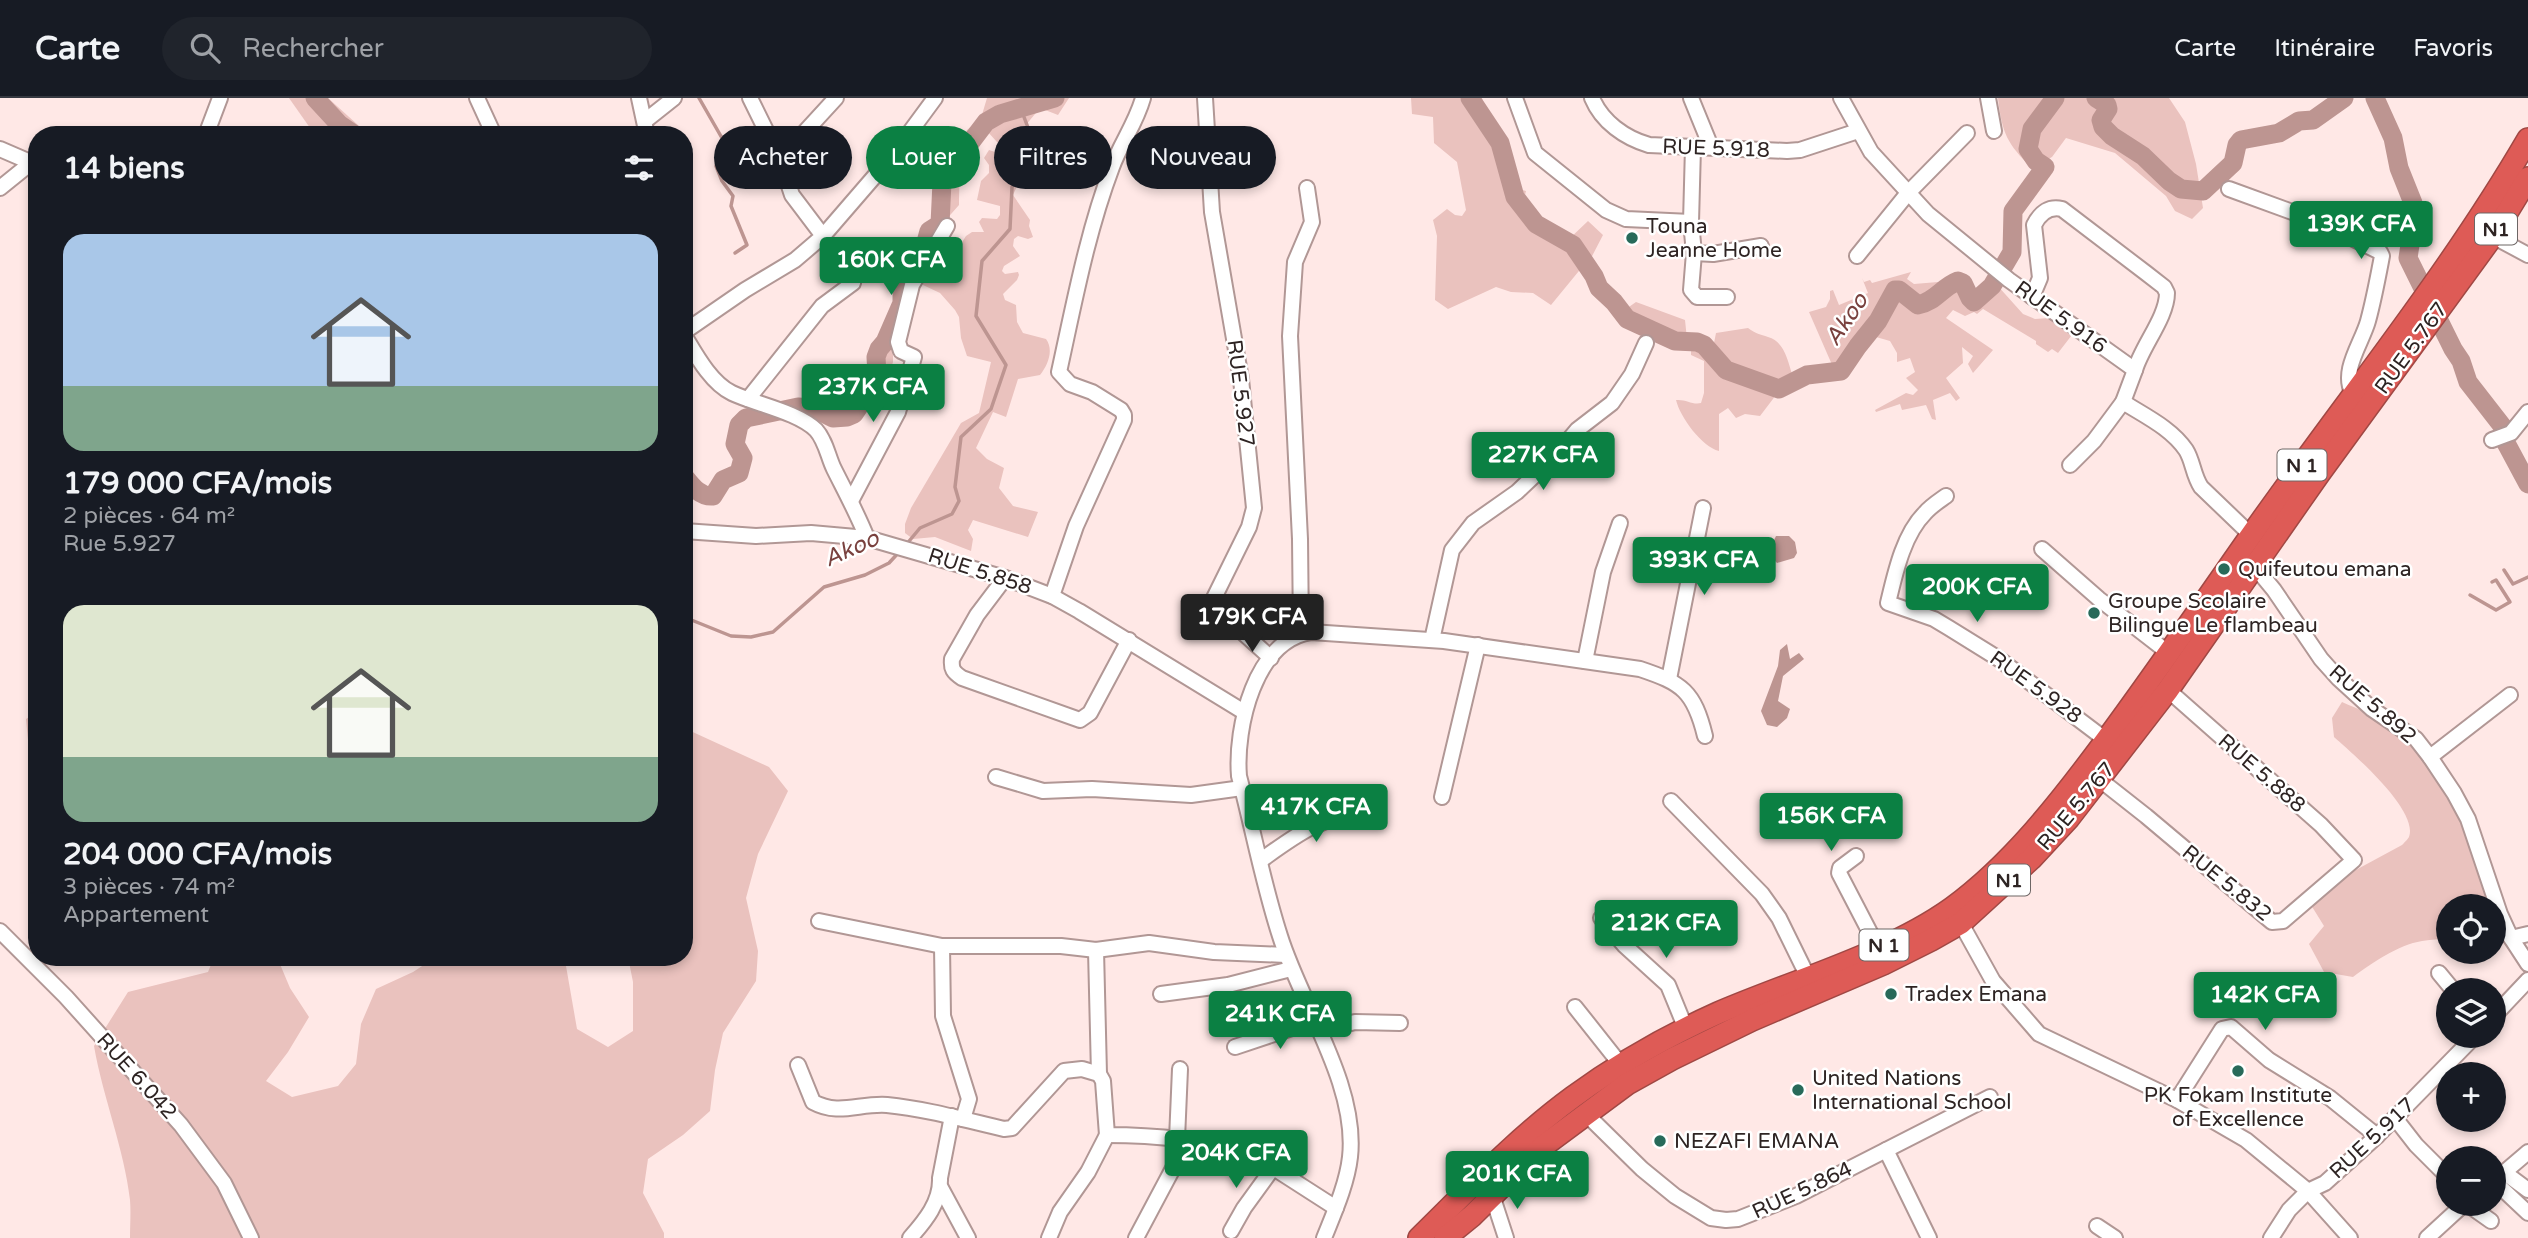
<!DOCTYPE html>
<html lang="fr">
<meta charset="utf-8">
<style>
body{margin:0;font-family:"Varela Round",sans-serif;background:#20242c;color:#f1f3f6;height:100vh;display:flex;flex-direction:column;font-size:26px;white-space:nowrap}
*{box-sizing:border-box;margin:0}
p{font-size:23px;color:#9ea1a6}
.icon{flex:none;width:38px;height:38px;fill:none;stroke:currentColor;stroke-width:2;stroke-linecap:round;stroke-linejoin:round}
.map{position:relative;flex:1;overflow:hidden}
.details{position:absolute;left:28px;top:28px;width:665px;height:840px;display:flex;flex-direction:column;background:#171b24;border-radius:28px;box-shadow:0 4px 10px #0003}
.details>*{flex:none}
.top-card{position:absolute;left:714px;top:28px;width:665px;height:63px;display:flex;gap:14px}
.tools{position:absolute;left:2436px;top:796px;display:grid;gap:14px}
.tools a{display:grid;place-items:center;width:70px;height:70px;border-radius:50%;background:#171b24;box-shadow:0 4px 10px #0003;font-size:35px}
.price{position:absolute;translate:-50% -60px;padding:0 16px;border-radius:7px;background:#0b8043;color:#fff;font-size:23px;line-height:46px;filter:drop-shadow(0 2px 4px #0008)}
.price::after{content:'';position:absolute;left:50%;top:42px;width:21px;height:16px;margin-left:-10px;background:inherit;clip-path:polygon(0 0,100% 0,50% 100%)}
.price.current{background:#222;color:#fff}
ul{padding:0;list-style:none}
li{display:grid;align-content:center;gap:14px;height:371px;padding:0 35px}
li span{display:grid;place-items:center;height:217px;border-radius:21px;color:#555}
li>.icon{margin-inline-start:auto}
span .icon{width:126px;height:126px;fill:#fffc;stroke-width:1}
li b{font-size:30px}
h2{display:flex;justify-content:space-between;align-items:center;height:84px;padding:0 35px;font-size:30px}
.pill{padding:0 24px;border-radius:32px;background:#171b24;box-shadow:0 4px 10px #0003;font-size:24px;line-height:63px}
.pill.current{background:#0b8043;color:#fff}
header{display:flex;align-items:center;gap:42px;box-sizing:border-box;height:98px;padding:0 35px;background:#171b24;border-bottom:2px solid #363941}
header strong{font-size:33px}
nav{display:flex;gap:38px;margin-inline-start:auto;font-size:24px}
.search{width:490px;height:63px;background:#20242c;display:flex;align-items:center;gap:18px;box-sizing:border-box;padding:0 24px;border-radius:38px;color:#9ea1a6;font-size:26px}
.map>svg:first-child{display:block}
.green{fill:#eac2be}
.water{fill:#bd9591}
.lines{fill:none;stroke-linecap:round;stroke-linejoin:round}
.stream{stroke:#bd9591;stroke-width:3.5}
.river{stroke:#bd9591;stroke-width:19}
.minor-casing{stroke:#b19795;stroke-width:18}
.highway-casing{stroke:#a04844;stroke-width:24}
.minor{stroke:#fff;stroke-width:14}
.highway{stroke:#de5b56;stroke-width:21}
.poi-dot{fill:#286a5a;stroke:#fff;stroke-width:2.5}
.labels{text-anchor:middle;stroke-width:5;stroke-linejoin:round;paint-order:stroke}
.shield{fill:#fff;stroke:#6d6665;stroke-width:2}
.shield-label{font-size:19px;font-weight:bold;fill:#2e2423}
.street-label{font-size:21px;fill:#2e2423;stroke:#fff}
.poi-label{font-size:21px;fill:#2e2423;stroke:#fff;text-anchor:start}
.water-label{font-size:23px;font-style:italic;fill:#79413e;stroke:#fff}
</style>
<header>
<strong>Carte</strong>
<div class="search"><svg class="icon" aria-label="search" viewBox="0 0 24 24"><circle cx="10" cy="10" r="6"/><path d="M15 15l6 6"/></svg>Rechercher</div>
<nav><a>Carte</a><a>Itinéraire</a><a>Favoris</a></nav>
</header>
<div class="map">
<svg width="2528" height="1140" viewBox="0 0 2528 1140">
<rect width="100%" height="100%" fill="#ffe8e6"/>
<g class="green">
<polygon points="289,0 328,0 369,37 315,37"/>
<path d="M 987,0 L 1069,0 L 1058,17 L 1040,10 L 1025,28 L 1037,44 L 1013,97 L 1030,122 L 1029,128 L 1033,139 L 1028,141 L 1018,138 L 1014,141 L 1013,148 L 1020,158 L 1004,168 L 1002,173 L 1005,176 L 1018,174 L 1019,177 L 1017,182 L 1003,196 L 1005,202 L 1016,207 L 1017,224 L 1023,235 L 1046,241 C 1054,252 1048,267 1040,277 L 1018,281 L 1006,319 L 993,314 L 976,350 L 987,361 L 1004,370 L 999,390 L 1013,408 L 1038,414 L 1028,439 L 973,422 L 968,432 L 973,441 L 971,453 L 935,439 L 913,441 L 905,435 L 905,426 L 911,410 L 961,325 L 979,315 L 991,264 L 967,258 L 961,240 L 959,219 L 955,212 L 940,195 L 923,187 L 922,182 L 925,178 L 948,183 L 952,178 L 947,168 L 966,138 L 972,134 L 984,134 L 979,124 L 982,120 L 997,121 L 1000,117 L 1000,108 L 977,102 L 981,83 L 989,75 L 989,67 L 984,60 L 989,52 L 1007,58 L 1010,52 L 997,44 L 987,33 C 957,59 960,71 959,107 L 944,124 L 926,152 L 916,159 L 912,167 L 910,198 L 893,251 L 893,264 L 889,276 L 883,272 L 886,231 L 900,177 L 903,166 L 925,136 L 933,115 L 933,81 L 945,50 L 951,52 L 957,50 L 967,32 L 981,20 Z"/>
<path d="M 1411,0 L 1482,0 C 1486,17 1498,28 1504,44 C 1510,60 1512,75 1519,91 L 1526,93 L 1524,101 L 1529,112 L 1535,110 L 1540,117 L 1536,123 L 1568,142 L 1588,123 L 1603,137 L 1589,164 L 1606,193 L 1626,211 L 1636,204 L 1685,222 L 1687,241 L 1714,245 L 1716,235 L 1748,230 C 1756,236 1760,236 1768,239 C 1784,243 1788,263 1792,276 L 1760,318 L 1745,316 L 1736,320 L 1728,310 L 1719,316 L 1719,353 C 1702,349 1680,319 1676,302 C 1686,301 1692,307 1701,305 L 1704,295 L 1704,263 L 1691,257 L 1691,248 L 1688,247 C 1639,239 1620,219 1588,183 L 1592,177 L 1583,168 L 1551,207 L 1533,195 L 1511,194 L 1496,189 L 1448,211 L 1435,202 L 1437,138 L 1433,122 L 1447,111 L 1455,117 L 1462,118 L 1466,112 L 1457,64 L 1434,45 L 1433,19 L 1412,16 Z"/>
<path d="M 1998,0 L 2169,0 L 2185,24 L 2196,66 L 2203,110 L 2192,121 L 2175,113 L 2166,98 L 2115,55 L 2066,40 L 2052,59 L 2032,70 C 2007,46 2002,35 1998,0 Z"/>
<polygon points="1911,174 1907,181 1914,186 1938,184 1940,186 1936,194 1919,203 1905,192 1894,189 1877,219 1842,263 1833,269 1809,214 1826,209 1830,201 1830,193 1833,192 1839,207 1868,195 1862,180 1864,184 1870,182 1872,185"/>
<path d="M 1997,187 L 2023,216 L 2035,221 L 2049,220 L 2075,233 L 2058,255 L 2052,251 L 2048,254 L 2036,246 L 2036,243 L 1983,211 L 1977,216 L 1974,214 L 1965,218 L 1953,212 L 1946,220 L 1993,252 L 1973,275 L 1968,266 L 1973,258 L 1962,249 L 1963,265 L 1946,280 L 1960,300 L 1956,303 L 1950,295 L 1933,302 L 1936,322 L 1932,321 L 1926,307 L 1902,312 L 1900,306 L 1876,314 L 1875,312 L 1906,295 L 1913,297 L 1918,292 L 1906,280 L 1915,274 L 1910,260 L 1897,264 L 1897,255 L 1890,243 L 1876,239 L 1871,242 L 1867,240 L 1876,229 L 1893,201 L 1895,199 L 1910,208 L 1919,210 C 1929,206 1951,188 1959,192 C 1966,196 1967,205 1975,208 Z"/>
<path d="M 2342,604 C 2358,611 2376,618 2391,627 C 2449,666 2469,746 2489,808 L 2448,808 L 2448,837 C 2438,843 2433,841 2422,843 C 2398,847 2372,865 2353,879 L 2324,874 L 2309,846 L 2324,828 L 2311,807 L 2341,780 L 2402,747 C 2404,745 2408,741 2409,739 C 2419,712 2352,655 2334,639 L 2332,620 Z"/>
<polygon points="37,614 37,687 32,684 26,621"/>
<path d="M 684,630 L 769,669 L 788,693 L 758,756 L 746,800 L 758,853 L 756,883 L 723,935 L 715,972 L 710,1013 L 683,1037 L 648,1061 L 643,1095 L 664,1135 L 664,1140 L 130,1140 C 130,1128 131,1114 130,1102 C 124,1050 103,1000 94,948 L 128,894 L 208,874 L 214,859 L 277,859 L 290,890 L 309,919 L 288,954 L 266,983 L 292,999 L 338,988 L 356,966 L 361,926 L 376,891 L 413,874 L 436,859 L 501,859 L 505,861 L 551,859 L 566,868 L 577,931 L 608,949 L 633,933 L 633,884 L 628,859 L 684,859 Z"/>
</g>
<g class="water">
<polygon points="1776,438 1789,438 1795,444 1797,455 1794,460 1777,465 1768,455"/>
<polygon points="1787,546 1790,561 1799,555 1804,561 1783,578 1778,603 1790,611 1787,620 1777,629 1767,627 1761,613 1778,568 1780,552"/>
</g>
<g class="lines">
<g class="stream">
<polyline points="699,0 730,54"/>
<polyline points="735,155 747,147 731,108 733,98 722,83 716,68 725,54 742,49 754,39"/>
<polyline points="905,448 920,430 952,416 959,403 955,389 961,339 991,311 1006,267 976,218 982,163 1010,131 1012,89 1033,43 1021,11"/>
<polyline points="2504,472 2513,486 2528,479"/>
<polyline points="2470,497 2496,512 2510,504 2496,482 2492,484"/>
<polyline points="684,519 731,538 751,539 773,534 824,489 865,477 889,465 900,453"/>
</g>
<g class="river">
<polyline points="315,0 339,26 355,37"/>
<path d="M 1470,0 L 1500,45 L 1515,99 L 1536,126 L 1573,147 L 1594,178 L 1599,190 L 1614,204 L 1627,221 L 1675,243 L 1697,244 L 1704,247 L 1726,272 L 1779,291 L 1807,277 L 1841,273 L 1858,248 L 1878,223 L 1895,192 L 1899,192 L 1918,207 C 1935,204 1942,189 1958,183 L 1963,185 L 1970,200 L 1974,204 L 1992,188 L 2012,154 L 2013,113 L 2045,69 L 2036,63 L 2028,51 L 2032,31 L 2055,0"/>
<polyline points="2096,0 2107,7 2108,11 2101,22 2103,29 2112,38 2143,58 2169,83 2181,91 2203,93 2233,65 2237,47 2241,42 2279,35 2299,23 2313,22 2344,0"/>
<polyline points="2375,0 2393,40 2399,70 2413,105 2415,114 2408,160 2453,251 2461,263 2468,284 2503,329 2506,345 2528,386"/>
<path d="M 684,378 C 692,388 700,399 713,398 L 723,382 L 739,375 L 743,360 L 735,346 L 739,327 L 746,320 L 798,309 L 813,310 L 833,320 L 847,319 L 854,316 L 873,288 L 877,277 L 876,259 L 879,251 L 885,244 L 902,205 L 902,181 L 906,168 L 914,155 L 926,144 L 929,133 L 940,126 L 942,84 L 959,68 L 964,53 L 986,24 L 1000,16 L 1055,0"/>
</g>
<defs>
<g id="minor">
<polyline points="477,0 494,37"/>
<polyline points="639,0 647,37"/>
<polyline points="1205,0 1212,114 1241,281 1254,410 1249,429 1214,500 1218,512 1271,560"/>
<polyline points="1515,0 1535,55 1606,112 1626,121 1691,124"/>
<path d="M 1592,0 C 1602,24 1625,40 1649,47 L 1787,53 L 1800,52 L 1858,33"/>
<polyline points="1691,0 1711,49"/>
<path d="M 1841,0 L 1871,54 L 1928,116 L 2009,182 L 2135,272 L 2123,304 C 2145,318 2171,330 2186,352 C 2193,363 2193,377 2201,389 L 2251,437"/>
<polyline points="1988,0 1994,33"/>
<polyline points="645,23 674,0"/>
<polyline points="206,37 220,0"/>
<polyline points="1693,49 1691,124 1694,155 1713,156 1761,148"/>
<polyline points="0,51 37,67"/>
<polyline points="780,61 836,0"/>
<polyline points="0,90 31,65"/>
<path d="M 2229,91 L 2317,123 L 2380,154 L 2382,158 C 2378,179 2374,201 2368,223 C 2362,245 2340,273 2353,296"/>
<polyline points="2485,134 2528,157"/>
<polyline points="823,138 893,57 935,0"/>
<polyline points="1694,155 1691,192 1697,199 1727,199"/>
<polyline points="1857,158 1908,95 1967,35"/>
<path d="M 2032,199 L 2040,180 L 2034,127 C 2040,115 2049,108 2062,111 L 2146,175 L 2164,189 L 2167,195 C 2167,219 2142,248 2135,272"/>
<polyline points="684,234 745,192 795,162 823,138 792,97 780,61 750,0"/>
<path d="M 684,237 C 696,257 711,285 732,295 C 755,306 798,314 816,332 C 826,343 828,359 834,371 C 846,395 857,415 867,440"/>
<polyline points="748,301 822,208 853,185"/>
<polyline points="2492,342 2511,335 2528,314"/>
<polyline points="2070,367 2094,343 2123,304"/>
<path d="M 1946,398 C 1939,403 1931,408 1925,415 C 1903,437 1895,476 1888,505 L 1934,521 L 1949,530 L 1999,561 L 2106,642"/>
<polyline points="852,401 898,314 914,259 901,253 898,244 912,187 947,128"/>
<polyline points="684,433 756,438 811,435 867,440 1005,480 1052,498 1079,513 1244,614"/>
<polyline points="2042,451 2099,501 2170,556"/>
<polyline points="2255,469 2274,492 2321,561 2338,580 2372,611 2416,641 2430,659 2454,695 2468,721 2500,816 2511,840 2528,866"/>
<path d="M 1005,480 L 977,517 L 952,561 C 951,571 953,574 962,580 L 1080,622 L 1090,615 L 1129,542"/>
<path d="M 1052,498 L 1076,428 L 1124,322 L 1124,317 L 1121,312 L 1092,294 L 1070,286 L 1059,274 C 1074,206 1087,135 1112,69 C 1121,45 1136,25 1143,0"/>
<polyline points="1301,535 1300,441 1290,238 1295,164 1312,124 1307,90"/>
<polyline points="1432,542 1452,452 1473,425 1517,394 1556,357 1577,332 1612,305 1632,276 1646,245"/>
<polyline points="1585,563 1603,474 1620,425"/>
<polyline points="1669,581 1703,410"/>
<polyline points="2430,659 2510,597"/>
<polyline points="996,679 1043,693 1092,691 1191,697 1242,690"/>
<polyline points="2099,681 2146,718 2272,824 2283,823 2354,762 2321,727 2168,592"/>
<polyline points="1442,699 1478,547"/>
<polyline points="1671,703 1762,796 1779,820 1808,879"/>
<polyline points="1856,758 1840,770 1839,775 1878,850"/>
<path d="M 1260,763 C 1296,737 1323,716 1368,715"/>
<polyline points="1601,820 1624,847 1668,887 1686,931"/>
<polyline points="1958,820 1993,883 2039,936 2177,1002 2246,1042 2308,1093 2350,1140"/>
<polyline points="819,823 942,848 1061,848 1096,852 1149,845 1214,854 1286,857"/>
<polyline points="0,833 66,899 181,1027 224,1085 251,1140"/>
<polyline points="2511,840 2528,836"/>
<polyline points="942,848 943,918 969,1001 963,1021"/>
<polyline points="1096,852 1099,976"/>
<polyline points="2439,875 2453,892"/>
<polyline points="1161,896 1228,887 1291,871"/>
<polyline points="1575,909 1621,967"/>
<polyline points="2494,918 2528,882"/>
<polyline points="1319,933 1355,924 1400,925"/>
<polyline points="1235,949 1313,923"/>
<path d="M 798,967 L 813,1004 C 839,1018 859,1005 887,1007 C 927,1011 965,1022 1004,1031 L 1012,1030 L 1064,973 L 1082,971 L 1099,976 L 1103,983 L 1107,1037 C 1151,1037 1214,1042 1255,1058 L 1336,1110"/>
<polyline points="2177,1002 2222,931 2231,929 2269,962 2330,1000 2377,1038"/>
<polyline points="1585,1015 1642,1071 1675,1098 1711,1120 1726,1122 1738,1121 1796,1098 1990,999"/>
<polyline points="2395,1020 2416,1047 2448,1079"/>
<polyline points="1177,1041 1180,971"/>
<polyline points="1886,1052 1929,1140"/>
<polyline points="2505,1075 2528,1092"/>
<polyline points="2494,1083 2528,1115"/>
<polyline points="2494,1083 2528,1054"/>
<polyline points="941,1090 968,1140"/>
<polyline points="1492,1097 1506,1140"/>
<polyline points="2467,1106 2491,1123"/>
<polyline points="2097,1128 2115,1140"/>
<polyline points="1231,1133 1244,1110 1273,1070"/>
<path d="M 910,1140 C 925,1123 941,1104 940,1080 L 952,1018"/>
<polyline points="1049,1140 1060,1114 1088,1074 1107,1037"/>
<polyline points="1136,1140 1187,1044"/>
<path d="M 1324,1140 C 1334,1115 1347,1086 1350,1059 C 1358,987 1301,906 1280,838 C 1263,786 1253,731 1239,678 C 1235,630 1255,542 1311,534 L 1444,543 L 1640,571 C 1682,585 1694,593 1705,638"/>
<polyline points="2271,1140 2289,1112 2308,1093 2325,1085 2377,1038 2475,938"/>
<polyline points="2427,1140 2464,1106"/>
</g>
<g id="highway">
<path d="M 1419,1140 C 1468,1092 1517,1040 1573,999 C 1618,966 1667,938 1718,915 C 1792,883 1888,856 1952,810 C 2012,766 2060,704 2104,645 C 2155,576 2203,506 2252,436 C 2344,305 2447,180 2528,41"/>
<polyline points="1445,1140 1472,1118 1542,1049 1627,986 1672,961 1752,922 1883,866 1931,842 1961,825 2031,761 2069,720 2168,592 2319,376 2492,139 2528,80"/>
</g>
</defs>
<use href="#minor" class="minor-casing"/>
<use href="#highway" class="highway-casing"/>
<use href="#minor" class="minor"/>
<use href="#highway" class="highway"/>
</g>
<g class="poi-dot">
<circle cx="1632" cy="140" r="7"/>
<circle cx="2224" cy="471" r="7"/>
<circle cx="2094" cy="515" r="7"/>
<circle cx="1891" cy="896" r="7"/>
<circle cx="2238" cy="973" r="7"/>
<circle cx="1798" cy="992" r="7"/>
<circle cx="1660" cy="1043" r="7"/>
</g>
<g class="labels">
<g class="shield">
<rect x="2475" y="115.5" width="42" height="31" rx="5"/>
<rect x="2277.5" y="351.5" width="49" height="31" rx="5"/>
<rect x="1988" y="766.5" width="42" height="31" rx="5"/>
<rect x="1859.5" y="831.5" width="49" height="31" rx="5"/>
</g>
<g class="shield-label">
<text x="2496" y="138">N1</text>
<text x="2302" y="374">N 1</text>
<text x="2009" y="789">N1</text>
<text x="1884" y="854">N 1</text>
</g>
<g class="street-label">
<text transform="translate(1716 50) rotate(2)" y="7">RUE 5.918</text>
<text transform="translate(2061 219) rotate(36)" y="7">RUE 5.916</text>
<text transform="translate(2411 250) rotate(-54)" y="7">RUE 5.767</text>
<text transform="translate(1241 295) rotate(83)" y="7">RUE 5.927</text>
<text transform="translate(980 473) rotate(18)" y="7">RUE 5.858</text>
<text transform="translate(2036 589) rotate(36)" y="7">RUE 5.928</text>
<text transform="translate(2373 606) rotate(41)" y="7">RUE 5.892</text>
<text transform="translate(2262 675) rotate(41)" y="7">RUE 5.888</text>
<text transform="translate(2076 708) rotate(-50)" y="7">RUE 5.767</text>
<text transform="translate(2227 785) rotate(39)" y="7">RUE 5.832</text>
<text transform="translate(137 978) rotate(48)" y="7">RUE 6.042</text>
<text transform="translate(2372 1040) rotate(-43)" y="7">RUE 5.917</text>
<text transform="translate(1802 1092) rotate(-25)" y="7">RUE 5.864</text>
</g>
<g class="poi-label">
<text x="1646" y="135">Touna<tspan x="1646" dy="24">Jeanne Home</tspan></text>
<text x="2238" y="478">Quifeutou emana</text>
<text x="2108" y="510">Groupe Scolaire<tspan x="2108" dy="24">Bilingue Le flambeau</tspan></text>
<text x="1905" y="903">Tradex Emana</text>
<text x="1812" y="987">United Nations<tspan x="1812" dy="24">International School</tspan></text>
<text x="2238" y="1004" text-anchor="middle">PK Fokam Institute<tspan x="2238" dy="24">of Excellence</tspan></text>
<text x="1674" y="1050">NEZAFI EMANA</text>
</g>
<g class="water-label">
<text transform="translate(1846 221) rotate(-56)" y="8">Akoo</text>
<text transform="translate(851 450) rotate(-24)" y="8">Akoo</text>
</g>
</g>
</svg>
<div class="tools">
<a><svg class="icon" aria-label="locate" viewBox="0 0 24 24"><circle cx="12" cy="12" r="6"/><path d="M12 2v4M12 18v4M2 12h4M18 12h4"/></svg></a>
<a><svg class="icon" aria-label="layers" viewBox="0 0 24 24"><path d="M12 4l9 5-9 5-9-5zM3 14l9 5 9-5"/></svg></a>
<a>+</a>
<a>−</a>
</div>
<b class="price" style="left:2361px;top:163px">139K CFA</b>
<b class="price" style="left:891px;top:199px">160K CFA</b>
<b class="price" style="left:873px;top:326px">237K CFA</b>
<b class="price" style="left:1543px;top:394px">227K CFA</b>
<b class="price" style="left:1704px;top:499px">393K CFA</b>
<b class="price" style="left:1977px;top:526px">200K CFA</b>
<b class="price current" style="left:1252px;top:556px">179K CFA</b>
<b class="price" style="left:1316px;top:746px">417K CFA</b>
<b class="price" style="left:1831px;top:755px">156K CFA</b>
<b class="price" style="left:1666px;top:862px">212K CFA</b>
<b class="price" style="left:2265px;top:934px">142K CFA</b>
<b class="price" style="left:1280px;top:953px">241K CFA</b>
<b class="price" style="left:1236px;top:1092px">204K CFA</b>
<b class="price" style="left:1517px;top:1113px">201K CFA</b>
<div class="top-card">
<a class="pill">Acheter</a>
<a class="pill current">Louer</a>
<a class="pill">Filtres</a>
<a class="pill">Nouveau</a>
</div>
<section class="details">
<h2>14 biens<svg class="icon" aria-label="filters" viewBox="0 0 24 24"><path d="M4 7h16M4 17h16"/><circle cx="9" cy="7" r="2"/><circle cx="15" cy="17" r="2"/></svg></h2>
<ul>
<li><span style="background:linear-gradient(#a9c7e8 70%,#7fa58c 0)"><svg class="icon" aria-label="home" viewBox="0 0 24 24"><path d="M3 11l9-7 9 7M6 9v11h12V9"/></svg></span><div><b>179 000 CFA/mois</b><p>2 pièces · 64 m²</p><p>Rue 5.927</p></div></li>
<li><span style="background:linear-gradient(#dfe7d0 70%,#7fa58c 0)"><svg class="icon" aria-label="home" viewBox="0 0 24 24"><path d="M3 11l9-7 9 7M6 9v11h12V9"/></svg></span><div><b>204 000 CFA/mois</b><p>3 pièces · 74 m²</p><p>Appartement</p></div></li>
</ul>
</section>
</div>
